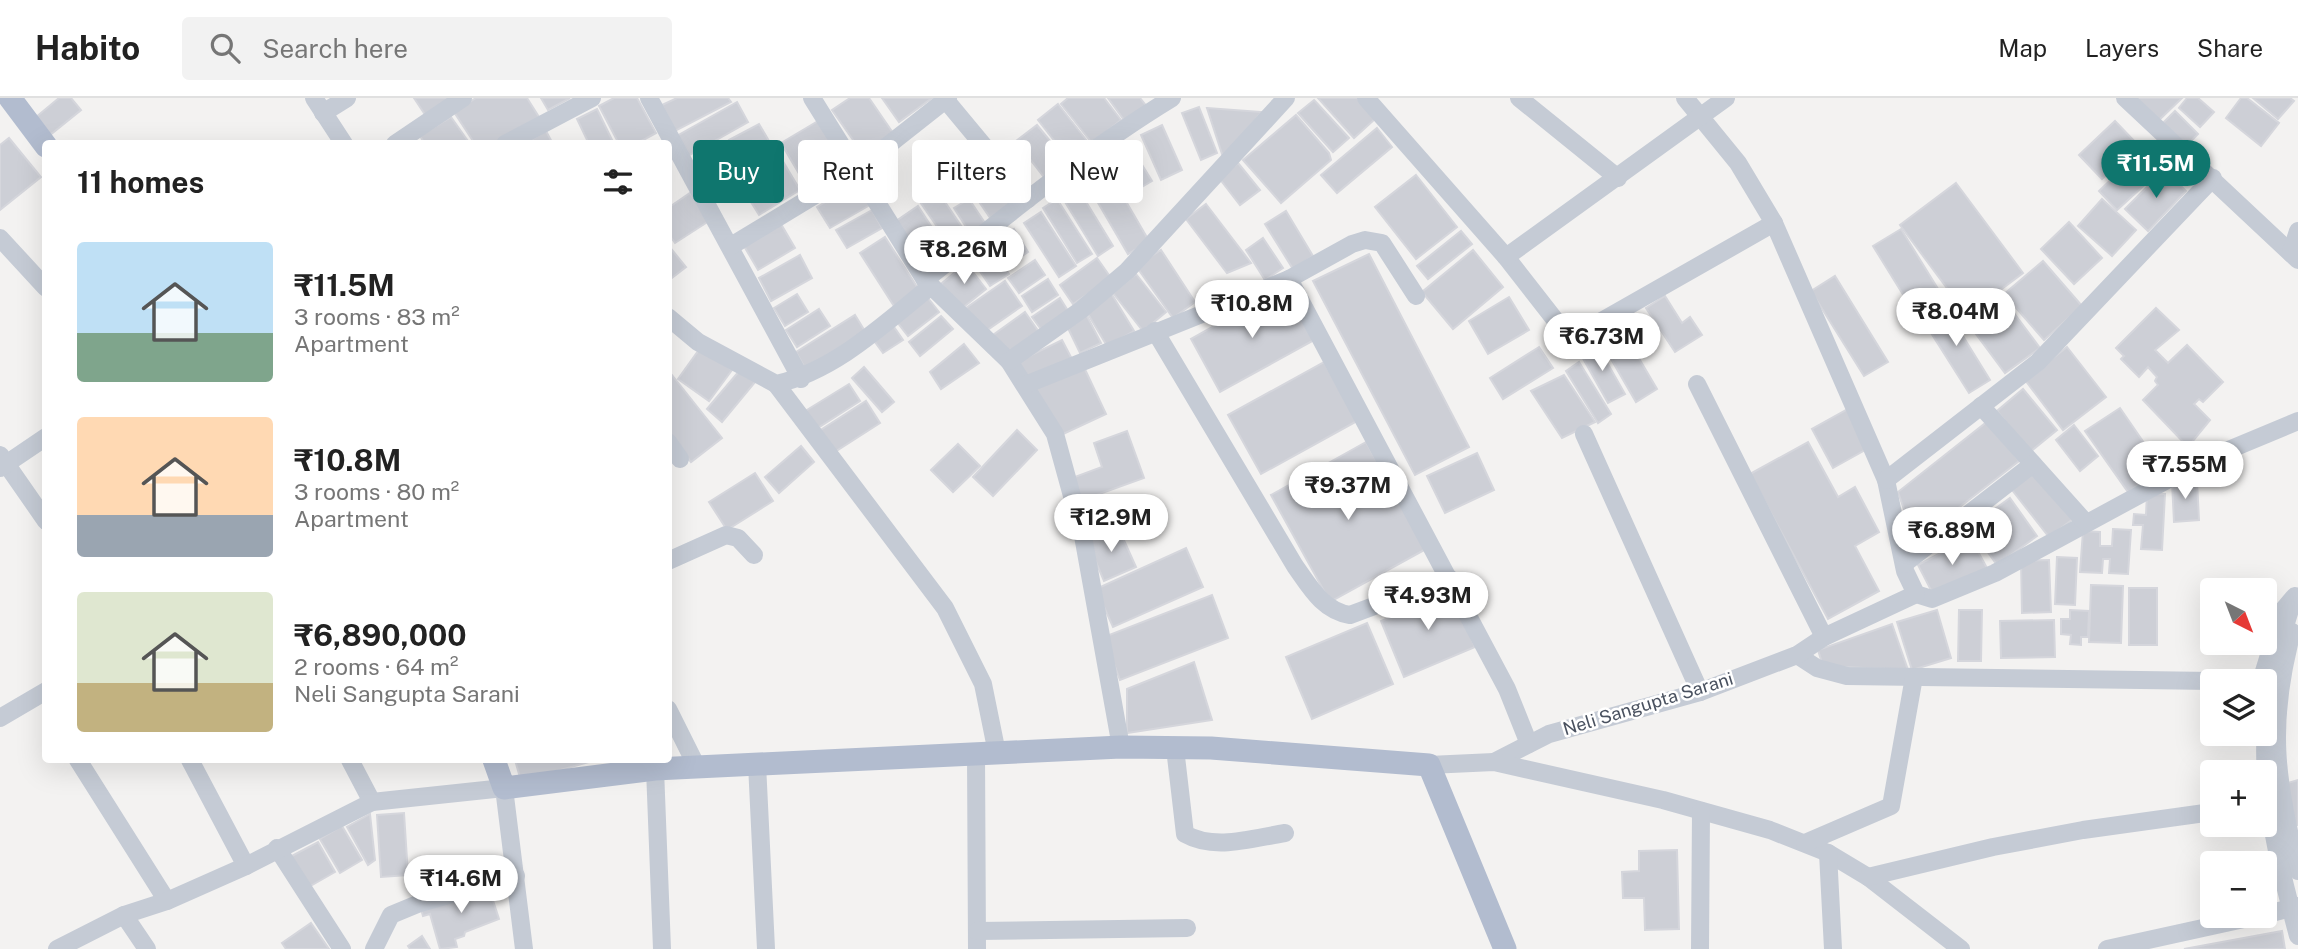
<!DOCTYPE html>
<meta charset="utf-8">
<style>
body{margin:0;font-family:"Public Sans",sans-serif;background:#f2f2f2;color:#222;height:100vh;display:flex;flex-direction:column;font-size:26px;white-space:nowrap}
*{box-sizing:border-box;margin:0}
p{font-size:23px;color:#767676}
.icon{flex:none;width:38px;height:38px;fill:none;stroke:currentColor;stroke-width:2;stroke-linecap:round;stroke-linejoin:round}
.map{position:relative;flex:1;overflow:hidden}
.side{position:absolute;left:42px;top:42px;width:630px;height:623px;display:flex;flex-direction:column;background:#fff;border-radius:7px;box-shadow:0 7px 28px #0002}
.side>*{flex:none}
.hud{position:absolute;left:693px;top:42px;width:665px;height:63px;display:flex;gap:14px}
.needle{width:46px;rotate:138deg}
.tools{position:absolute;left:2200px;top:480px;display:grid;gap:14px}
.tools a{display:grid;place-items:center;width:77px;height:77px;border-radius:7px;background:#fff;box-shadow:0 7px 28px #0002;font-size:35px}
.price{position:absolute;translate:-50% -60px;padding:0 16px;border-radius:24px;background:#fff;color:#222;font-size:23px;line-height:46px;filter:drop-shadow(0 2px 4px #0008)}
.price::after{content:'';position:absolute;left:50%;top:42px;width:21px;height:16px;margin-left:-10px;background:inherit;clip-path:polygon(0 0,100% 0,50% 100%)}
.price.on{background:#0f766e;color:#fff}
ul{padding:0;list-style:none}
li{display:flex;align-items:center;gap:21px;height:175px;padding:0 35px}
li span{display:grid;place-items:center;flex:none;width:196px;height:140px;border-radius:7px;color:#555}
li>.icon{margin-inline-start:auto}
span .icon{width:84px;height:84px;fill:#fffc;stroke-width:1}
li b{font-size:30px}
h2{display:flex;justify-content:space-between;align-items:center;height:84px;padding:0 35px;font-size:30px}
.tag{padding:0 24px;border-radius:7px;background:#fff;box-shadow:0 7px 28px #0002;font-size:24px;line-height:63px}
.tag.on{background:#0f766e;color:#fff}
header{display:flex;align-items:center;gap:42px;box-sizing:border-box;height:98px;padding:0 35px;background:#fff;border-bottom:2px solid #e0e0e0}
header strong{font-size:33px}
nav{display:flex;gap:38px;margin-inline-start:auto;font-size:24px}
.search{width:490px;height:63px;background:#f2f2f2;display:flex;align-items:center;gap:18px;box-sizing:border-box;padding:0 24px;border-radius:7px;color:#767676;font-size:26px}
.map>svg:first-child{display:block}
.building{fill:#cdcfd6;stroke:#d5d6dc;stroke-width:2}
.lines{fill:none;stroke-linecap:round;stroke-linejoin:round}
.minor{stroke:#c5cbd5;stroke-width:18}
.major{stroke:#b2bccf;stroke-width:23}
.minor-bridge{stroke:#c5cbd5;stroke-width:18}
.labels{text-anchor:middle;stroke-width:5;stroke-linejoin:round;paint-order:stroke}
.street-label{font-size:18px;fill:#49515f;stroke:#fff}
</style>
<header>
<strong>Habito</strong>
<div class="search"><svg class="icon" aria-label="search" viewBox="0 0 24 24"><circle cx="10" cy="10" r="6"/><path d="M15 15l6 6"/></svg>Search here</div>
<nav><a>Map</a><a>Layers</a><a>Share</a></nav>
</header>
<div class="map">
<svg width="2298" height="851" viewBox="0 0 2298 851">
<rect width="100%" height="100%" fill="#f3f2f1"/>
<g class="building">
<polygon points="59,0 71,0 81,12 45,41 30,24"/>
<polygon points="414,0 451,0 426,18"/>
<polygon points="476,0 527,0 539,19 499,46 475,46 454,14"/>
<polygon points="541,0 570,0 548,12"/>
<polygon points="614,0 637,0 656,35 636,46 619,46 599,8"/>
<polygon points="677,0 728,0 731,4 675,33 662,7"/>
<polygon points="850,0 869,0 893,35 863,56 832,12"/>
<polygon points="882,0 932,0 899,24"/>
<polygon points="1068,0 1104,0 1121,22 1092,45 1061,6"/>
<polygon points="1108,0 1140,0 1148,10 1127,26"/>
<polygon points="1318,0 1357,0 1375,21 1354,40"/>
<polygon points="2133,0 2182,0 2157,24"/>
<polygon points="2187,0 2198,0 2214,14 2200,29 2179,10"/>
<polygon points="2241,0 2247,0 2279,25 2261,48 2226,20"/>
<polygon points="2253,0 2290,0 2294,3 2278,21"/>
<polygon points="1314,2 1349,40 1333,54 1298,15"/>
<polygon points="737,4 748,24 688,58 677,38"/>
<polygon points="1058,6 1091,48 1071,64 1038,22"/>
<polygon points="1199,9 1217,55 1201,62 1182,15"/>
<polygon points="1207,10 1262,14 1223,59"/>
<polygon points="597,11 614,46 589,46 577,21"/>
<polygon points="2175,13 2198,36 2184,50 2161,27"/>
<polygon points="1296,17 1329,55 1331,62 1281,105 1243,62"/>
<polygon points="451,19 470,46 425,46 420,38"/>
<polygon points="818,23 849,67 808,91 781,45"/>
<polygon points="2115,23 2138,47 2102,81 2079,57"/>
<polygon points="759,26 772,48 728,72 721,60 734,53 729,42"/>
<polygon points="1037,27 1069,66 1047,83 1016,43"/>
<polygon points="1162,27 1182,72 1161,82 1141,37"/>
<polygon points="1377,30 1392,49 1337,95 1321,77"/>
<polygon points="546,33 553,46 524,46"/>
<polygon points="9,40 41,79 0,112 0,47"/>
<polygon points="1131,49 1152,83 1130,96 1109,62"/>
<polygon points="2144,50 2163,70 2117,112 2099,93"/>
<polygon points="778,55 800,92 759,117 736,80"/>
<polygon points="1102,62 1149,143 1128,156 1080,74"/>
<polygon points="1238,65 1260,92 1240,107 1219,80"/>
<polygon points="2164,72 2186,93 2148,133 2125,111"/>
<polygon points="1416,77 1457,129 1416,161 1375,109"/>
<polygon points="995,79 1015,108 993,124 973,95"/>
<polygon points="1074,84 1113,148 1098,158 1059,94"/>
<polygon points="857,85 870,107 830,130 817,109"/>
<polygon points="1956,85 2023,175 1967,217 1900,127"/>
<polygon points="937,92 970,141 954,153 920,104"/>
<polygon points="690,95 709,123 675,145 668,135 668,110"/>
<polygon points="969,101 987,128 972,138 954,110"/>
<polygon points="1057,101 1092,156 1077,165 1043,110"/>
<polygon points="2102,101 2136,132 2112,158 2078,128"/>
<polygon points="1206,106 1251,165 1227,175 1186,121"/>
<polygon points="918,108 948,154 926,169 896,123"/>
<polygon points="872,112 882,130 847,150 836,132"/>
<polygon points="1286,113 1313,158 1293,171 1265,126"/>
<polygon points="1041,114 1076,168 1059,179 1024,125"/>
<polygon points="2069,124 2102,160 2074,186 2041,151"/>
<polygon points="781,126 795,150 758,172 744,148"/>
<polygon points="1014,131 1028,154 1007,168 992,145"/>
<polygon points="1901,131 1943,199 1915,216 1873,148"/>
<polygon points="1461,133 1472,146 1428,181 1417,168"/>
<polygon points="885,139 919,192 894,208 860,155"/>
<polygon points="1263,140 1283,170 1265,182 1246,152"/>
<polygon points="989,146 1009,176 990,188 970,159"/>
<polygon points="668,147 686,169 668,183"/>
<polygon points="1161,152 1195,204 1173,220 1136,168"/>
<polygon points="1473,152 1503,189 1453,231 1422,194"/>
<polygon points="1369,156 1469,349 1415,377 1313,183"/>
<polygon points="800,157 812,180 771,203 759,180"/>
<polygon points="1097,160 1111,180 1073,206 1060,187"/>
<polygon points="1035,162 1045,177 1019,195 1008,180"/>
<polygon points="2043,163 2082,208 2044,242 2004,196"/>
<polygon points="966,165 986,191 961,211 941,186"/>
<polygon points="1136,176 1166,214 1143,233 1113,195"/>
<polygon points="1835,178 1888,264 1864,278 1811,193"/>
<polygon points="1048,181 1058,197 1032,214 1022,198"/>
<polygon points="1005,183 1022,208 983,235 966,210"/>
<polygon points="1284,189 1314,242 1220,294 1191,241"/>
<polygon points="1111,195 1134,233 1107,248 1085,211"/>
<polygon points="797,196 808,214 785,228 774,210"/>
<polygon points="1665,198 1682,225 1690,219 1702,237 1675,254 1646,210"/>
<polygon points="1509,199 1529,232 1488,256 1469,223"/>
<polygon points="928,200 939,214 908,238 897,224"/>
<polygon points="1060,200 1070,216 1043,234 1032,219"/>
<polygon points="2005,203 2040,250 2005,275 1970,228"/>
<polygon points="1943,206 1990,282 1969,295 1921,219"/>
<polygon points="2156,210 2179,232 2155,252 2168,265 2187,247 2223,284 2203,304 2199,301 2194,306 2210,322 2188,349 2143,302 2158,287 2155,283 2157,279 2148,269 2139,279 2121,261 2124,258 2116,250"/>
<polygon points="819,211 830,228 797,249 786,232"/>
<polygon points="1025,214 1039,234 1008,257 993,237"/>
<polygon points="1086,216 1101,245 1080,255 1067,228"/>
<polygon points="855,217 866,235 806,272 796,254"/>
<polygon points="941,218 953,231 920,258 909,244"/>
<polygon points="892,226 903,242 883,255 872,240"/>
<polygon points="1624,235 1657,291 1636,304 1603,247"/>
<polygon points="1062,242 1072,261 1027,284 1017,264"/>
<polygon points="1596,245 1625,296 1608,305 1580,255"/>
<polygon points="964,246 979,265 941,291 930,274"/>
<polygon points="701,249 732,272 709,303 678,281"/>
<polygon points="1539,249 1553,270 1503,301 1490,280"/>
<polygon points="2067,249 2106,299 2063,332 2025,282"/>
<polygon points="1324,264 1357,323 1261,376 1228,317"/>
<polygon points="1579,264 1611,316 1598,325 1566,273"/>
<polygon points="1082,265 1106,316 1059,338 1030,288"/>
<polygon points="864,269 894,304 882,314 852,280"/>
<polygon points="741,271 756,283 722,324 707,311"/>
<polygon points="668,272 722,340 691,364 668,335"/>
<polygon points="1564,277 1595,324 1562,340 1531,293"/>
<polygon points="849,286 860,303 813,333 802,315"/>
<polygon points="2023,291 2057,332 2030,354 1997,313"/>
<polygon points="866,303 880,325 833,355 819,333"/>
<polygon points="2120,310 2162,371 2128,394 2085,333"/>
<polygon points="1848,311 1865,352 1833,370 1812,331"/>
<polygon points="1988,323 2019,363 1926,435 1917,424 1909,426 1898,394"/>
<polygon points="2074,327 2098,358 2080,373 2056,342"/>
<polygon points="1017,332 1037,352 993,398 973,379"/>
<polygon points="1127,333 1144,380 1080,403 1072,380 1102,369 1094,345"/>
<polygon points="1366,344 1426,451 1330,504 1271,397"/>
<polygon points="1808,344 1838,399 1855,389 1879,434 1855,448 1879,493 1828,521 1750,376"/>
<polygon points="958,346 980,368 953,394 931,372"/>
<polygon points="801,348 814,364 779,395 765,379"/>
<polygon points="1477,355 1494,392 1445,415 1427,378"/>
<polygon points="2035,373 2073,421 2049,439 2012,392"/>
<polygon points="755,375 773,403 727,432 709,404"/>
<polygon points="2197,383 2199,422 2174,424 2172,384"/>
<polygon points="2147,395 2165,396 2162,452 2141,451 2143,427 2133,427 2134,416 2146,417"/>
<polygon points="2010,400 2037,438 1997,467 1970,429"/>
<polygon points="1118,429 1136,469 1104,483 1087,443"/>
<polygon points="2113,431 2131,432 2128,476 2109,475 2110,461 2103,461 2102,475 2080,474 2083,433 2100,434 2100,448 2112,448"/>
<polygon points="1970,439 1987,470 1934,498 1918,467"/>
<polygon points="1186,450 1203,489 1113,529 1096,491"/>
<polygon points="2057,459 2077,460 2075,507 2055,506"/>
<polygon points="2049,462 2051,514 2022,515 2021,463"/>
<polygon points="2091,487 2123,488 2121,545 2089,544"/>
<polygon points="1437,489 1442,499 1452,494 1475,549 1404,579 1381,523 1415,509 1415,498"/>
<rect x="2129" y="490" width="28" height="57"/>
<polygon points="1212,497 1228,540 1120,582 1104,539"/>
<polygon points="1937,512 1951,560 1912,572 1897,524"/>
<polygon points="1959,512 1982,512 1981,563 1958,563"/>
<polygon points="2070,512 2089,513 2088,539 2081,539 2081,547 2070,546 2071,537 2061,536 2061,521 2070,521"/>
<polygon points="2054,522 2055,559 2001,560 2000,523"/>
<polygon points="1367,525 1393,586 1312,621 1286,559"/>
<polygon points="1892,526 1908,572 1823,568 1818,552"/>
<polygon points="1194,564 1212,622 1127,635 1127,591"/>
<polygon points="515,662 596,662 521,683"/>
<polygon points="2298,682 2298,727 2296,727 2284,686"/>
<polygon points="404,715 408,777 381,779 377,717"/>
<polygon points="370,716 375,762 368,767 347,729"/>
<polygon points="342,728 362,762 340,775 320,741"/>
<polygon points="318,744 335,774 307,790 290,759"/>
<polygon points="1677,752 1679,831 1645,832 1644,800 1623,800 1622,774 1639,773 1639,753"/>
<polygon points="488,787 499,821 465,834 464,838 455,841 457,849 440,851 430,816 423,818 420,808"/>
<polygon points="311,825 329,851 286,851 282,845"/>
<polygon points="2282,833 2285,851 2184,851"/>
<polygon points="422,838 430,851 410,851 408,848"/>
</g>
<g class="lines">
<g class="minor">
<polyline points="314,0 344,46"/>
<polyline points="649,0 801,281"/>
<polyline points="812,0 925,182 1009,263 1055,336 1083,438 1121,649"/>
<polyline points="944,0 1028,101"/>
<polyline points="1366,0 1506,159 1570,241 1774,125"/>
<polyline points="1519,0 1618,80"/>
<polyline points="1685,0 1738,65 1774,125 1886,382 1905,473 1916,496 1932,501 1995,475 2202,363 2298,323"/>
<polyline points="2125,0 2298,162"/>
<polyline points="323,15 347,0"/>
<polyline points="395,46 463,0"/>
<polyline points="505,46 592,0"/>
<polyline points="0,140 46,190"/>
<polyline points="731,148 858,71 948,0"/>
<polyline points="2291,155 2298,133"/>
<polyline points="1506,159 1726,0"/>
<polyline points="1289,181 1507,591 1529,646"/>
<path d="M 925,182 C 1005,119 1085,53 1172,0"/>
<path d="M 668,219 L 698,244 L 776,286 C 835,273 885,225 931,188"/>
<path d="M 1155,233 L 1295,468 C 1310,489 1323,513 1350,517 L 1449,480"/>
<polyline points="1009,263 1081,212 1127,173 1286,0"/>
<polyline points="776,286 945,510 983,586 997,655"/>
<polyline points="1697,286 1824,539"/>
<polyline points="1025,287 1289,181 1352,146 1365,142 1382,145 1416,198"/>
<polyline points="1981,308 2086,425"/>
<polyline points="1584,336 1700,594"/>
<polyline points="668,344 680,361"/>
<polyline points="0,357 46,423"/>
<polyline points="0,370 46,339"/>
<polyline points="1886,382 2038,264 2213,80"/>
<polyline points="668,463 726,437 738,440 754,457"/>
<polyline points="1904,466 2033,366"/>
<path d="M 2292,534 C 2267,629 2276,680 2298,773"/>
<polyline points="1797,557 1817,570 1847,578 2213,583"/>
<polyline points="2261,583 2283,512 2295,498"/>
<polyline points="668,611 697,669"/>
<polyline points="0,620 46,593"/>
<path d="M 1175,650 L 1185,736 C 1215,753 1253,740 1285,735"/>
<polyline points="976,656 977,851"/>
<polyline points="78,662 167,803"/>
<polyline points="190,662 246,768"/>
<polyline points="350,662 372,704"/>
<polyline points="1494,664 1549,636 1700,594 1797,557 1824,539 1916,496"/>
<polyline points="757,666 766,851"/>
<polyline points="1429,667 1494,664 1663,702 1770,732 1828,755 1868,779 1961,851"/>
<polyline points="655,671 662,851"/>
<polyline points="1805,745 1891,708 1914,579"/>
<polyline points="277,750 342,851"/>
<polyline points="1828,755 1833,851"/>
<polyline points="1868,779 1993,749 2083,732 2212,714"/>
<polyline points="124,817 147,851"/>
<polyline points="2264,817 2298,808"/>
<polyline points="977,833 1187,830"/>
<polyline points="57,851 124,817 167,803 246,768 372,704 504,690 524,851"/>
<polyline points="374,851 391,817 420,805 516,778"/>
<polyline points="1700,851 1701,713"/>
<polyline points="2107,851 2262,817"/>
</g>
<g class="major">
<polyline points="10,0 46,48"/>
<polyline points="494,662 504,690 655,671 1121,649 1211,650 1429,667 1505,851"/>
</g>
<path class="minor-bridge" d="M 2290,512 C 2248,638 2265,714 2298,838"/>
</g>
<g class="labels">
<g class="street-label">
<text transform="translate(1648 606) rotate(-17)" y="6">Neli Sangupta Sarani</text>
</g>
</g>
</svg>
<div class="tools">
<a><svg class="needle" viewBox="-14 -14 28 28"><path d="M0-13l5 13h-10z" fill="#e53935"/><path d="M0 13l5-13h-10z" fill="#767676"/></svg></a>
<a><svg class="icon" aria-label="layers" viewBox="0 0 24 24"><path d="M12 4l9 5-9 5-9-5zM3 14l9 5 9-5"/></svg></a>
<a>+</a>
<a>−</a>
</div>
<b class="price on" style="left:2156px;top:102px">₹11.5M</b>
<b class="price" style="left:964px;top:188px">₹8.26M</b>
<b class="price" style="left:1252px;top:242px">₹10.8M</b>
<b class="price" style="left:1956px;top:250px">₹8.04M</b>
<b class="price" style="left:1602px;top:275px">₹6.73M</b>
<b class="price" style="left:2185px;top:403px">₹7.55M</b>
<b class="price" style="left:1348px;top:424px">₹9.37M</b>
<b class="price" style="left:1111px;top:456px">₹12.9M</b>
<b class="price" style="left:1952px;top:469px">₹6.89M</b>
<b class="price" style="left:1428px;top:534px">₹4.93M</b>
<b class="price" style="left:461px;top:817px">₹14.6M</b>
<div class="hud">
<a class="tag on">Buy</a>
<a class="tag">Rent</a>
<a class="tag">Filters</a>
<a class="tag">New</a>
</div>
<section class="side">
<h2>11 homes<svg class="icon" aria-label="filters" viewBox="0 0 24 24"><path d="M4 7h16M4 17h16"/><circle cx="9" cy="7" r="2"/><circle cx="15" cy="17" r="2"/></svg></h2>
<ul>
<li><span style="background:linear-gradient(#bfe0f5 65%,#7fa58c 0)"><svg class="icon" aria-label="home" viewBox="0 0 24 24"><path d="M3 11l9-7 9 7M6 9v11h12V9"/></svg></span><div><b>₹11.5M</b><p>3 rooms · 83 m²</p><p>Apartment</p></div></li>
<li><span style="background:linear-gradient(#ffd9b3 70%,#9aa5b1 0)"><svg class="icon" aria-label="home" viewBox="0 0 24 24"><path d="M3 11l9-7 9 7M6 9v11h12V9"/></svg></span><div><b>₹10.8M</b><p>3 rooms · 80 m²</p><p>Apartment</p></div></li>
<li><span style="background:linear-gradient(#dfe7d0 65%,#c2b280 0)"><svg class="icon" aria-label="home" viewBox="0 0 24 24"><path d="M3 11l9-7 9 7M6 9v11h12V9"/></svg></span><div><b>₹6,890,000</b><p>2 rooms · 64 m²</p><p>Neli Sangupta Sarani</p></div></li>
</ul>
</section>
</div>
